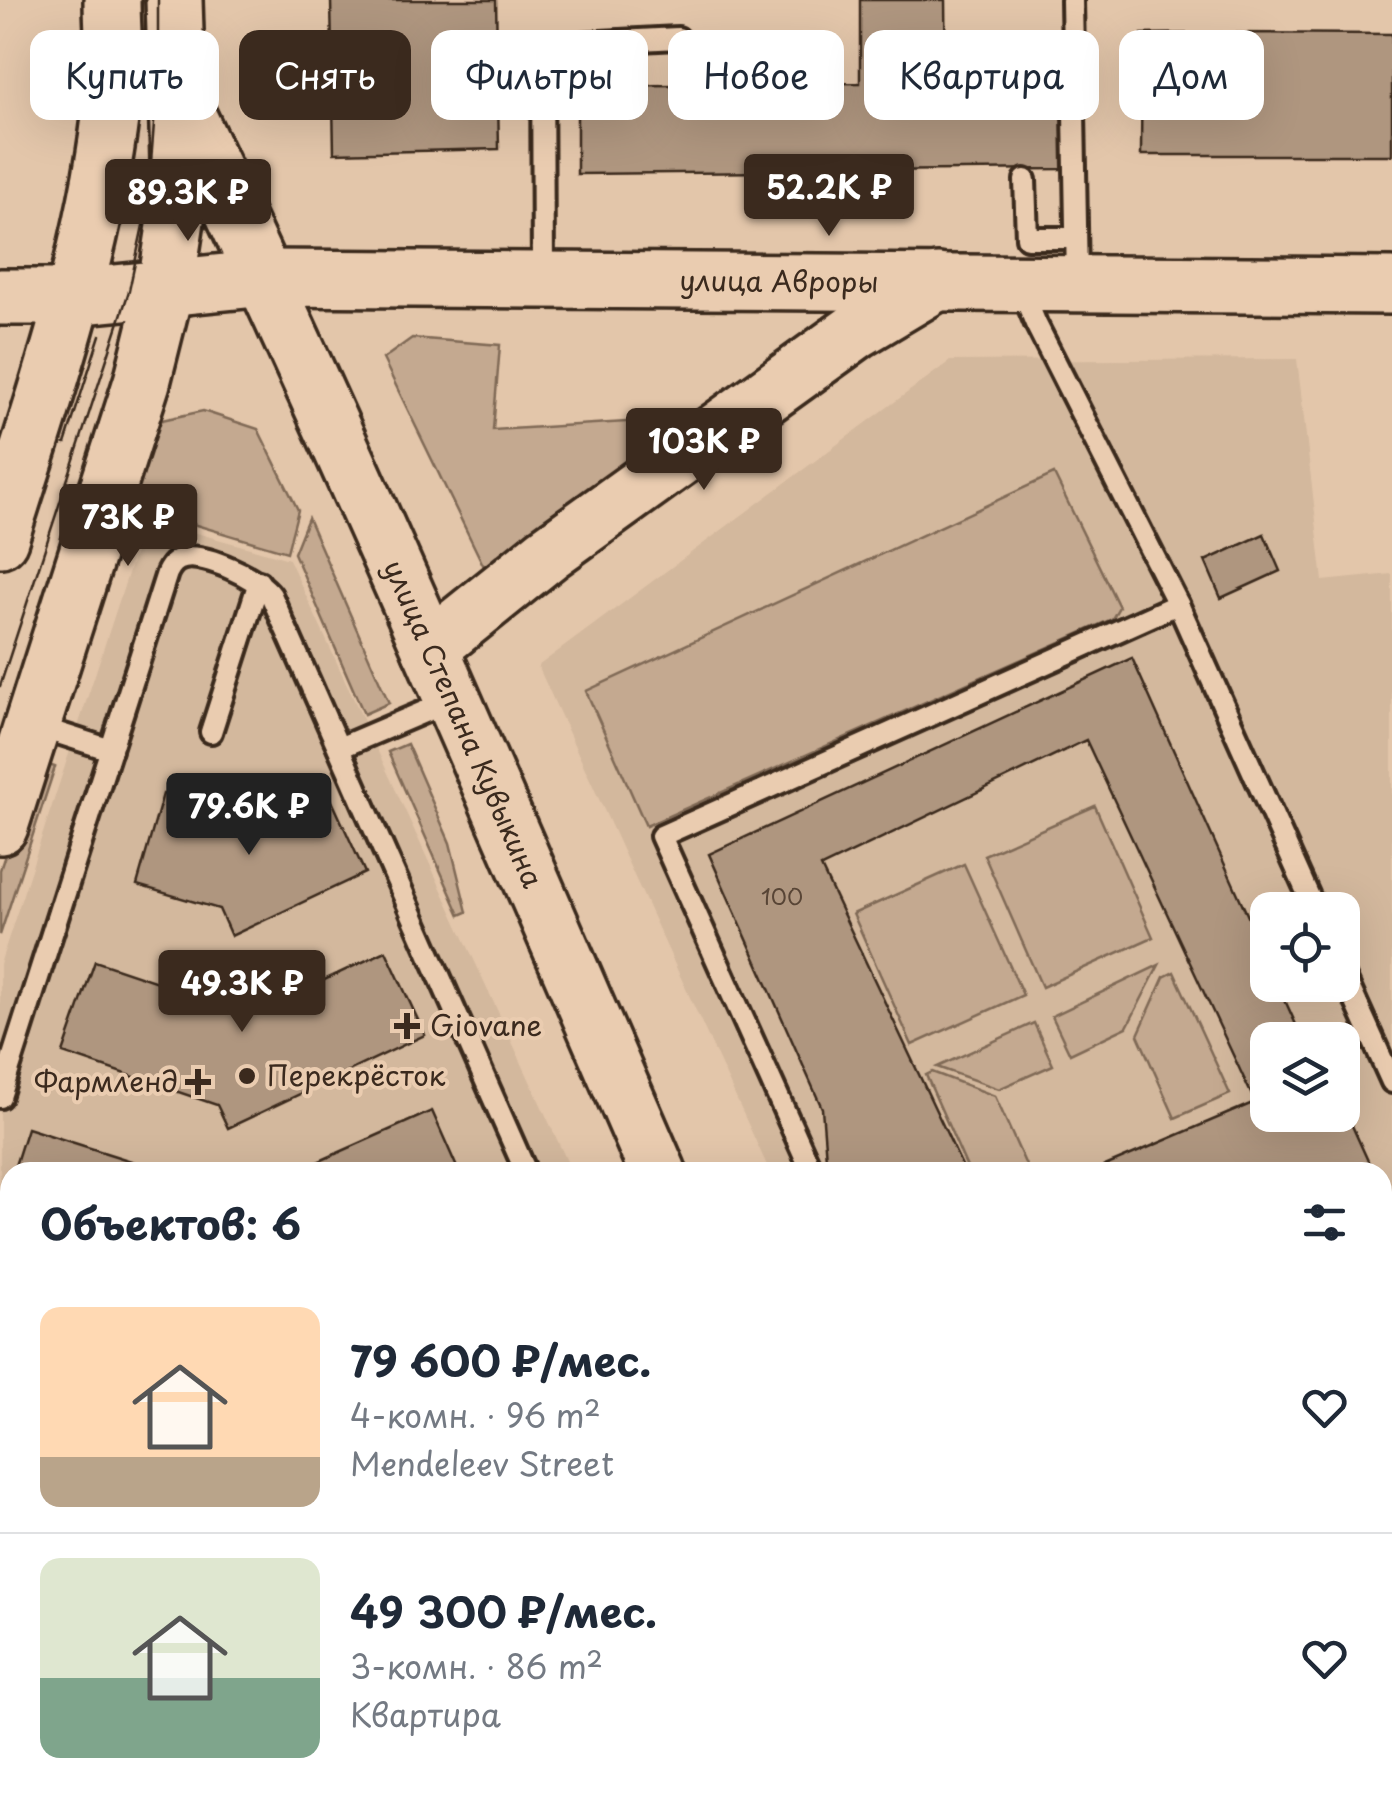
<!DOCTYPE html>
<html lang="ru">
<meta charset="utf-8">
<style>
body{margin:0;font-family:"Playpen Sans",sans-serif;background:#f2f2f3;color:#1f2937;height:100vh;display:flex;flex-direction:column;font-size:38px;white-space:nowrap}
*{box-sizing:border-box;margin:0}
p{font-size:32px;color:#747a83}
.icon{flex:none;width:55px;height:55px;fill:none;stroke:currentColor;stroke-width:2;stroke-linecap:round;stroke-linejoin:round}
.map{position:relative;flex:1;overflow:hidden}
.side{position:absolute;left:0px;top:1162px;width:1392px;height:642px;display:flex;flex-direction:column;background:#fff;border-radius:30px 30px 0 0;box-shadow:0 10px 40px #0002}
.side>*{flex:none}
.top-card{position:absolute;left:30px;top:30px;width:1332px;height:90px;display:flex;gap:20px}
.controls{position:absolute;left:1250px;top:892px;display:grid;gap:20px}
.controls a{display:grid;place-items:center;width:110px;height:110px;border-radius:20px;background:#fff;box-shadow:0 10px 40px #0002;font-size:50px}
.price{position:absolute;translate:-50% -85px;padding:0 22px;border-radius:10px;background:#3b2a1e;color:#fff;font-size:32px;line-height:65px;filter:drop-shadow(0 2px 5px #0008)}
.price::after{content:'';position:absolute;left:50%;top:60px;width:30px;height:22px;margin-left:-15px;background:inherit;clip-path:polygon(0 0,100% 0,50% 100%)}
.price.current{background:#222;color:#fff}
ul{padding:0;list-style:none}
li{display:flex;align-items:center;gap:30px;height:250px;padding:0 40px}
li+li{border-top:2px solid #e0e1e3}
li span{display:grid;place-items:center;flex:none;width:280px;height:200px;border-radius:20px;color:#555}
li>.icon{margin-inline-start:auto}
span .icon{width:120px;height:120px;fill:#fffc;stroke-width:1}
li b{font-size:42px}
h2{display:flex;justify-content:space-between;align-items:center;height:120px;padding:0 40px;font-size:42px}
.chip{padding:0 35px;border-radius:20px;background:#fff;box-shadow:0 10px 40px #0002;font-size:35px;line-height:90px}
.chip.current{background:#3b2a1e;color:#fff}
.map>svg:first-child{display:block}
.built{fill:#d3b89d;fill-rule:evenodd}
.green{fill:#c4a990;stroke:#806a57;stroke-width:2.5}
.building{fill:#af967f;stroke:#3b2a1e;stroke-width:2.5}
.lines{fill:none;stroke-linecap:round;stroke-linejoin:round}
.lane-casing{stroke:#3b2a1e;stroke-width:28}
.secondary-casing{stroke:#3b2a1e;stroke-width:62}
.lane{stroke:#eaccb0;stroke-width:20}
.secondary{stroke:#eaccb0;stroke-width:55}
.tram{stroke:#3b2a1e;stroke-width:2.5}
.poi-dot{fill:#3b2a1e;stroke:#eaccb0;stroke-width:4}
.labels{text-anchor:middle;stroke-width:8;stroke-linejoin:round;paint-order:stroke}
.number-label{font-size:22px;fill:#584536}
.street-label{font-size:28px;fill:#3b2a1e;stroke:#eaccb0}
.poi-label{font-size:28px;fill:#3b2a1e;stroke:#eaccb0;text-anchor:start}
</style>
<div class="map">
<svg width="1392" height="1804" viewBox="0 0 1392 1804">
<rect width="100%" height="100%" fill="#e3c6aa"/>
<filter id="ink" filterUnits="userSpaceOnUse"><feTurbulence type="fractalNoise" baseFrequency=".01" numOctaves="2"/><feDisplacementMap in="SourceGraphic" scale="20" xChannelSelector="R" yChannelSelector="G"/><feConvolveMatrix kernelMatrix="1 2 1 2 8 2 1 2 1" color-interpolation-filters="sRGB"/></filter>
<g filter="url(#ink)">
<g class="built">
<path d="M 1297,359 L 1323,581 L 1392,574 L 1392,1804 L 1055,1804 L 1052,1795 L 1382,1795 L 1382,1172 L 770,1172 L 538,666 L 950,361 ZM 1268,910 L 1342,910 L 1342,985 L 1268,985 ZM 1268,1040 L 1342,1040 L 1342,1115 L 1268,1115 Z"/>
<polygon points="146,519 289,559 572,1172 10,1172 10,1333 0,1330 0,964"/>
</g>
<g class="green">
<polygon points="412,338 500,345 493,430 711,417 488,575 383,359"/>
<polygon points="203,411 258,429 298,510 287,552 125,504 139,447 162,420"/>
<polygon points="1054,474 1119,607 1112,619 646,826 586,691"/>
<polygon points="308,518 389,703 364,714 294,553"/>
<polygon points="407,744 450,843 467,912 460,915 388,752"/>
<polygon points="36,761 55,767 0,935 0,870"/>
<polygon points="1095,806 1153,937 1042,987 984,855"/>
<polygon points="964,864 1023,995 912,1045 853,914"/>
<polygon points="1159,965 1127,1027 1070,1054 1052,1016"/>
<polygon points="1174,972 1230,1094 1175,1118 1138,1035 1164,977"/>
<polygon points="1034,1023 1053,1065 999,1089 937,1067"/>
<polygon points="932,1072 995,1096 1029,1172 969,1172 926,1075"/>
</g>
<g class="building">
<polygon points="331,0 496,0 499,149 334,153"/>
<polygon points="860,0 945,0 946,88 958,88 958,82 1064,82 1064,169 577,174 577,86 860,83"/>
<polygon points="1227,33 1392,34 1392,155 1141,155 1142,34"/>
<polygon points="1264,534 1280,571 1221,598 1205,561"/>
<polygon points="1132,658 1268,961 1268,985 1278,985 1303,1040 1268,1040 1268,1115 1337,1115 1340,1123 1349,1119 1373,1172 1091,1172 1255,1102 1086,740 821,867 965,1172 827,1172 822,1108 709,854"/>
<polygon points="327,790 365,873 231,936 219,909 137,885 163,794 257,822"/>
<polygon points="386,951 425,1035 228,1128 217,1105 63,1053 95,961 252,1014"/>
<polygon points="432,1111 459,1172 295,1172"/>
<polygon points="27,1128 166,1172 13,1172"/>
<polygon points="0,1416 10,1419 10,1529 0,1557"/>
<polygon points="1392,1554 1392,1804 1112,1804 1130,1795 1382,1795 1382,1558"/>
<polygon points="627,1795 728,1795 732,1804 631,1804"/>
</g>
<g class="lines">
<defs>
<g id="lane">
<polyline points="1072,0 1077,281"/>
<polyline points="1025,180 1027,238 1075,238"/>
<polyline points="543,277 542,45 678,38"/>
<polyline points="1021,288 1036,324 1178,604"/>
<polyline points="36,726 111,750"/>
<polyline points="211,732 259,582"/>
<polyline points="339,748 452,700"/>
<polyline points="1342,971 1392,1082"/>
<path d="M 0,1097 L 167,573 C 171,565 175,560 184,558 C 205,553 258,578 271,595 L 526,1172"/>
<polyline points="812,1172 661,836 1178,604 1315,910"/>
<polyline points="1382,1240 1392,1236"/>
<polyline points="0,1320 10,1323"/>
<polyline points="0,1352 10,1355"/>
<polyline points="1382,1602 1392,1597"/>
<polyline points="0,1700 10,1689"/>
<polyline points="589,1795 593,1804"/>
<polyline points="966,1804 985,1795"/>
<polyline points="1364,1804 1392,1792"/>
</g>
<g id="secondary">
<path id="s1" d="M 176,91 C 346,447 501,810 658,1172"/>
<path id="s2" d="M 0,297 L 74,297 L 265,278 L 1392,286"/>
<path d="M 0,539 C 46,393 98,245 113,92 C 116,62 112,30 112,0"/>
<polyline points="430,648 548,553 856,331 938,282"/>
<polyline points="0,826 142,382 166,286 176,220 179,160 174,0"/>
<polyline points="937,1795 941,1804"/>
</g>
</defs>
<use href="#lane" class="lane-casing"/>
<use href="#secondary" class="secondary-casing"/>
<use href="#lane" class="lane"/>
<use href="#secondary" class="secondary"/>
<g class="tram">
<polyline points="65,444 100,335"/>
<polyline points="0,686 129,291 148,202 158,71 158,0"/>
</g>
</g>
</g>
<g class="poi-dot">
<path d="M402 1011h10v10h10v10h-10v10h-10v-10h-10v-10h10z"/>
<circle cx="247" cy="1076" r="10"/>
<path d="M193 1067h10v10h10v10h-10v10h-10v-10h-10v-10h10z"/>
</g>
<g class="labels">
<g class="number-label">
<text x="782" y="905">100</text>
</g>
<g class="street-label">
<text dy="10" stroke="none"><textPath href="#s2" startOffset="780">улица Авроры</textPath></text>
<text dy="10" stroke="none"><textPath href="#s1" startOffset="695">улица Степана Кувыкина</textPath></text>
</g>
<g class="poi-label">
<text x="430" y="1036">Giovane</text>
<text x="267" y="1086">Перекрёсток</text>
<text x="178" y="1092" text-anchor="end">Фармленд</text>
</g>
</g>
</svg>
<div class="controls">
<a><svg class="icon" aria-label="locate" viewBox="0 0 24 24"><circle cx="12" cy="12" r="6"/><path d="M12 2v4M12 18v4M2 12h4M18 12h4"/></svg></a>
<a><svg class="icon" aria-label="layers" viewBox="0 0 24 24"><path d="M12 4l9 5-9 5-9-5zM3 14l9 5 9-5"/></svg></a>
</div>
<b class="price" style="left:829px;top:239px">52.2K ₽</b>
<b class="price" style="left:188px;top:244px">89.3K ₽</b>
<b class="price" style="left:704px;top:493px">103K ₽</b>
<b class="price" style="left:128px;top:569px">73K ₽</b>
<b class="price current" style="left:249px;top:858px">79.6K ₽</b>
<b class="price" style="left:242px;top:1035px">49.3K ₽</b>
<div class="top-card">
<a class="chip">Купить</a>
<a class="chip current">Снять</a>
<a class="chip">Фильтры</a>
<a class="chip">Новое</a>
<a class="chip">Квартира</a>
<a class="chip">Дом</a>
</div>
<section class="side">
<h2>Объектов: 6<svg class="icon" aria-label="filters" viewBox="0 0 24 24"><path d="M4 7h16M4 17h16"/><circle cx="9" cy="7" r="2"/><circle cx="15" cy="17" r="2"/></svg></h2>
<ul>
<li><span style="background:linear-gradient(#ffd9b3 75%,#b9a48a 0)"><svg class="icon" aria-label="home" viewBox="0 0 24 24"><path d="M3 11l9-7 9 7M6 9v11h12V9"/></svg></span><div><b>79 600 ₽/мес.</b><p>4-комн. · 96 m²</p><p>Mendeleev Street</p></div><svg class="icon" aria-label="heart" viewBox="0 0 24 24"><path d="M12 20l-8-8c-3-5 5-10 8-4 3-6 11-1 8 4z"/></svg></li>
<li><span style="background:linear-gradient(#dfe7d0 60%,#7fa58c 0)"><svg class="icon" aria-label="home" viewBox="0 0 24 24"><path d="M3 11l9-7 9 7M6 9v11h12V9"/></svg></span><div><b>49 300 ₽/мес.</b><p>3-комн. · 86 m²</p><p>Квартира</p></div><svg class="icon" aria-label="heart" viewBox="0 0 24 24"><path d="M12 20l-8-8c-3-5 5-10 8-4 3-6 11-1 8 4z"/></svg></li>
</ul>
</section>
</div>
